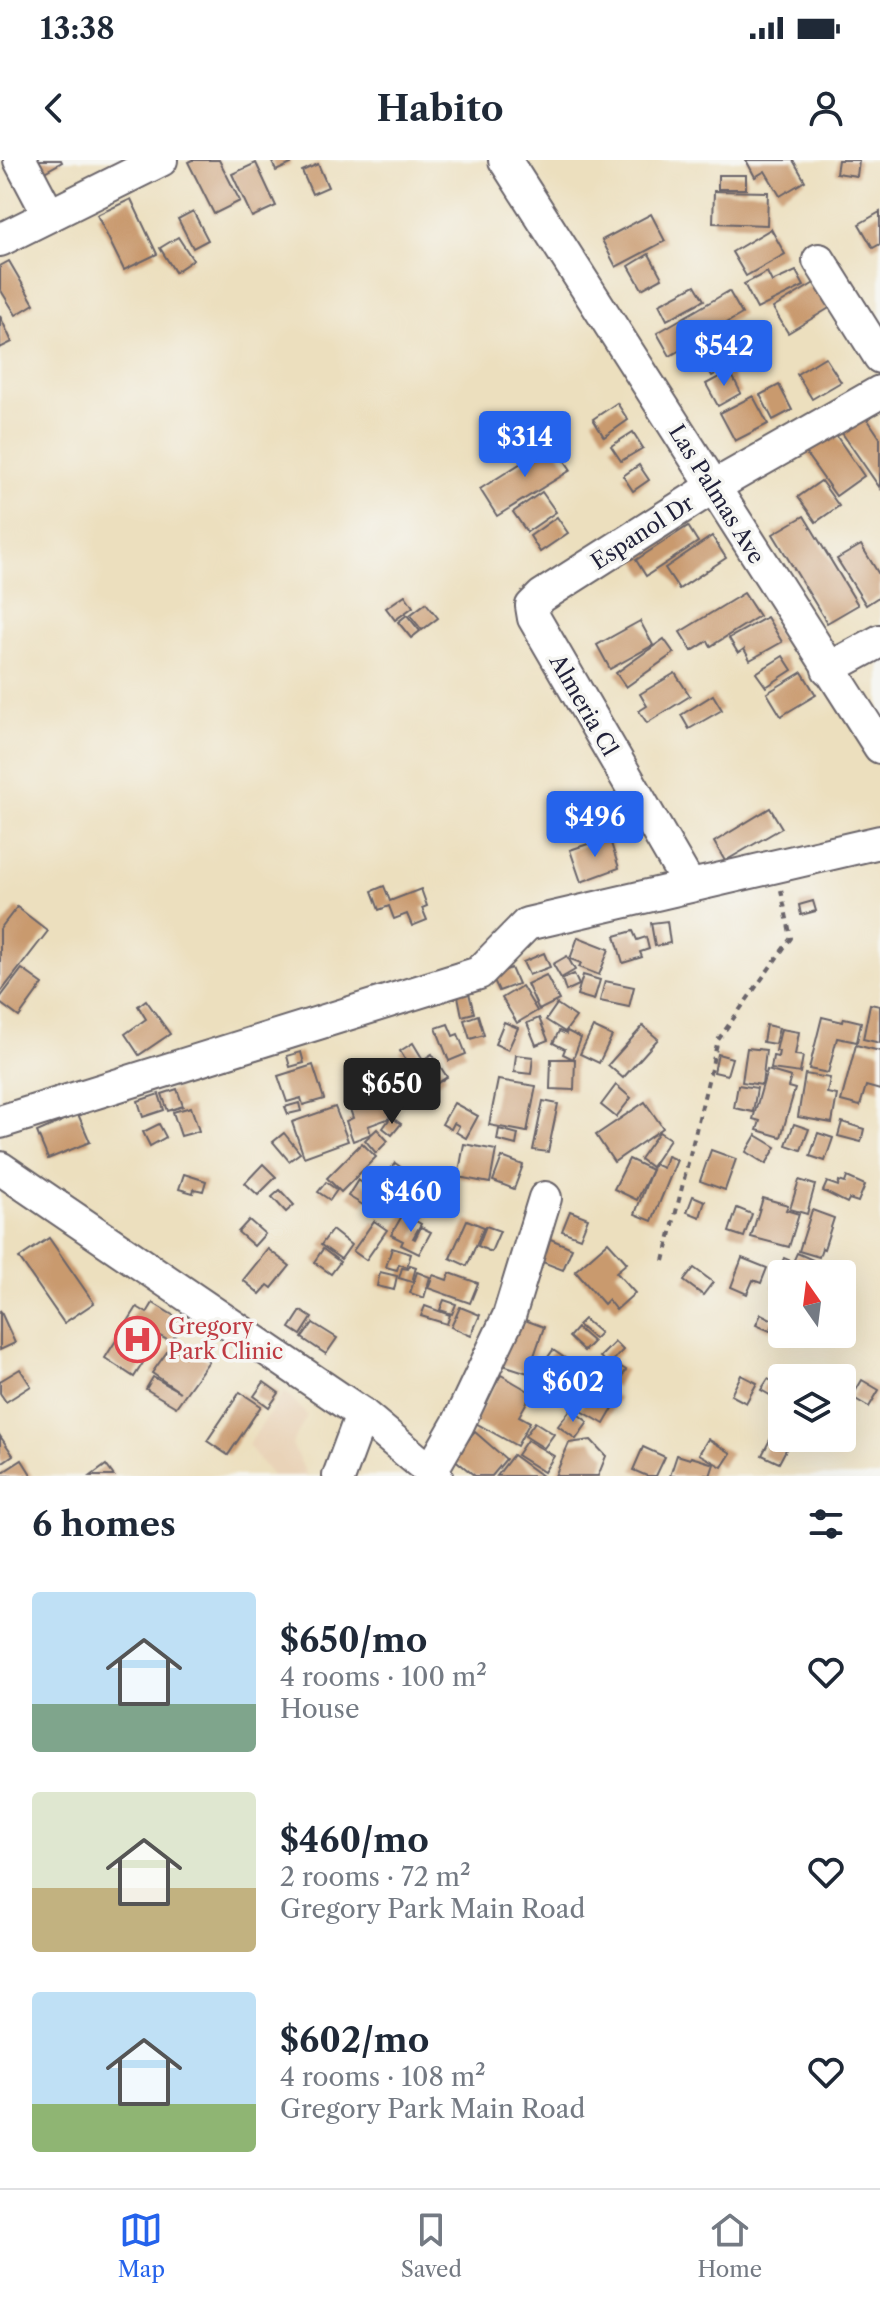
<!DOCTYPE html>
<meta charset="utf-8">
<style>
body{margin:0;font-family:"Libre Caslon Text",serif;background:#f6f6f7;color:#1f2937;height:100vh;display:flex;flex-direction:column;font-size:30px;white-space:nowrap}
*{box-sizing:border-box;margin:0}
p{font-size:26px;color:#747a83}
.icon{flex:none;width:44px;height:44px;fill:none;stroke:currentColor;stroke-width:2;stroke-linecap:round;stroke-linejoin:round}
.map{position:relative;height:1316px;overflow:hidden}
.drawer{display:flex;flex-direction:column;background:#fff;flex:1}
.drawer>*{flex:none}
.needle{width:52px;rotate:346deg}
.buttons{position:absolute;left:768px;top:1100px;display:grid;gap:16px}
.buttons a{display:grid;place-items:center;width:88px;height:88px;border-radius:8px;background:#fff;box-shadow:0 8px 32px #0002;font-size:40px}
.price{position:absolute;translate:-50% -68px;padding:0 18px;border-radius:8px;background:#2563eb;color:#fff;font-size:26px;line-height:52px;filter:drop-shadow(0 2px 4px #0008)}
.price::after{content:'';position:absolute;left:50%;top:48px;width:24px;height:18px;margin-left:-12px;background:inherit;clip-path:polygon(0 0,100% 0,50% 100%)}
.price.selected{background:#222;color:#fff}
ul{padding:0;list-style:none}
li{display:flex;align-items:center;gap:24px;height:200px;padding:0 32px}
li span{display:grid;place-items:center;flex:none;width:224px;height:160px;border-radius:8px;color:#555}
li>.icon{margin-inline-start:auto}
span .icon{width:96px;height:96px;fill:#fffc;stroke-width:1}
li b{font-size:34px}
h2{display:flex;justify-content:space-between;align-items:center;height:96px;padding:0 32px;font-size:34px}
.status{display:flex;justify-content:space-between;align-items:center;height:56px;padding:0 40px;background:#fff;direction:ltr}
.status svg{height:22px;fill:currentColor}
header{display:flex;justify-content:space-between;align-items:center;height:104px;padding:0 32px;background:#fff;font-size:36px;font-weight:800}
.menu{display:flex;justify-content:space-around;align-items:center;height:112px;border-top:2px solid #e0e1e3;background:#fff;font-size:22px;color:#747a83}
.menu a{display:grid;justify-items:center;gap:4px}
.menu .selected{color:#2563eb}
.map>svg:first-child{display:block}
.built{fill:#e9d3b8}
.building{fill:#c99a6e}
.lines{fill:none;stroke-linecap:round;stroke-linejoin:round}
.minor-casing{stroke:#696469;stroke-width:36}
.path{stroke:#696469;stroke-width:4;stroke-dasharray:6 6;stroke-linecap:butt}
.minor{stroke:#fff;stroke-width:32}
.labels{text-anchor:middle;stroke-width:7;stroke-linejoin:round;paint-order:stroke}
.street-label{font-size:22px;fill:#22223b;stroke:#f6f6f2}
.health-label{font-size:22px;fill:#be3a42;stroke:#f6f6f2;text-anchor:start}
</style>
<div class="status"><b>13:38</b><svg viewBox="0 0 49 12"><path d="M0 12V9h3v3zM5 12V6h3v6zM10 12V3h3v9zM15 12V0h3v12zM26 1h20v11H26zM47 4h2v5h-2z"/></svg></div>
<header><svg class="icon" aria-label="back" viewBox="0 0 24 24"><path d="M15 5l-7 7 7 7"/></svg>Habito<svg class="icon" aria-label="person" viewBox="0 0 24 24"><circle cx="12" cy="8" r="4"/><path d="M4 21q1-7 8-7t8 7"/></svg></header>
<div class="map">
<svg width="880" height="1316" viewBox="0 0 880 1316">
<rect width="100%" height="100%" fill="#f6f6f2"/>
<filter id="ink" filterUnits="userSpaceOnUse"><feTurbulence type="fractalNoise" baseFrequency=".0125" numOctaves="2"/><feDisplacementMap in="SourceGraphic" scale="16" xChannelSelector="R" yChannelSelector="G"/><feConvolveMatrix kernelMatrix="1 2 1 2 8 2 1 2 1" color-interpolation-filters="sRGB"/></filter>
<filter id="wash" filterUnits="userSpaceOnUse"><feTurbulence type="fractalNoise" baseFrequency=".006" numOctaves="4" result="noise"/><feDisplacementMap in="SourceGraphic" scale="32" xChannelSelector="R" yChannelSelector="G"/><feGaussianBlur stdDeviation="1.8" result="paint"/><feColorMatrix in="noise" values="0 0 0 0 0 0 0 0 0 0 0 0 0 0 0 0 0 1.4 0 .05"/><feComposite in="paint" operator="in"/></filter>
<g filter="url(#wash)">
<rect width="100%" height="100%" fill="#ecdfbe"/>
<polygon class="built" points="285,1231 307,1255 292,1284 307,1316 272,1316 248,1285"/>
<g id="blocks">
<g class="building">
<polygon points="31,0 61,0 62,2 39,15"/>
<polygon points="192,0 219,0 240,41 214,54 188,2"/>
<polygon points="271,0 289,0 291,4 276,11"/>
<polygon points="746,0 793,0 805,21 780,36 765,11 755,17"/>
<polygon points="838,0 859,0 857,16 836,13"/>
<polygon points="256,3 276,46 252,57 232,14"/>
<polygon points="318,4 328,27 312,34 302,11"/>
<rect x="718" y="15" width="28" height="14"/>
<polygon points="714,31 768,32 767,65 713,63"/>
<polygon points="131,39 157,94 124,110 97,55"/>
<polygon points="193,51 208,80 193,88 178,59"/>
<polygon points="880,52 880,84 873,88 859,64"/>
<polygon points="651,54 665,81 616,107 602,80"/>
<polygon points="771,69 785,94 746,116 732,92"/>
<polygon points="178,77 193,100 175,112 160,88"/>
<polygon points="649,94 662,118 642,129 629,106"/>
<polygon points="9,101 34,144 16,155 0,129 0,106"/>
<polygon points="796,111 804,126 757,149 744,124 767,112 772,122"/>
<polygon points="816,122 831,147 788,173 773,148"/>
<polygon points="695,125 704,140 667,160 659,144"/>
<polygon points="729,131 742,154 670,196 657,173"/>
<polygon points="0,156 12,182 0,188"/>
<polygon points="732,169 739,183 706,200 699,185"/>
<polygon points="739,185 746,198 712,216 705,204"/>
<polygon points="825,197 841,222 812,239 797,214"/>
<polygon points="730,211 741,233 718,246 706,224"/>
<polygon points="779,225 792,250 773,260 760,235"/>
<polygon points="753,236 768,264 735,281 720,253"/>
<polygon points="617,243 628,260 604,277 593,259"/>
<polygon points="864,254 880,278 880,328 840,270"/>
<polygon points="831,268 864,316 836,336 802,288"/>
<polygon points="633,272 643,288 621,301 611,286"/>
<polygon points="553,283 571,310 497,356 480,329"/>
<polygon points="639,305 649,320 633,331 623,316"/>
<polygon points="821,321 839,346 816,362 798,337"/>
<polygon points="542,332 556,352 527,372 513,352"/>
<polygon points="804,356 858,445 827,463 773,374"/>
<polygon points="557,357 568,373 540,392 530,376"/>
<polygon points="688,366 698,382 646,416 636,400"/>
<polygon points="712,376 726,398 679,429 665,408"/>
<polygon points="861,385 880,416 880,436 866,445 837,399"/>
<polygon points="744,433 759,456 711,486 708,481 692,491 680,472"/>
<polygon points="405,435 413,447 395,460 386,448"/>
<polygon points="426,443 438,458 422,470 410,455"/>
<polygon points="407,455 420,471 411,478 398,462"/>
<polygon points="767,457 782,482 750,500 744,489 738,493 729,478"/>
<polygon points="640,461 653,485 610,509 597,485"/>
<polygon points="664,479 674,493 626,527 616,513"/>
<polygon points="783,496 792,510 766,527 756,513"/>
<polygon points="802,512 816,535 781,556 767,533"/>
<polygon points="675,513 690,536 647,563 639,551 647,546 640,534"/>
<polygon points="713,535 722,550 689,569 681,555"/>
<polygon points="770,648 782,668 725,701 714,682"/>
<polygon points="609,677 619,708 581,722 570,690"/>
<polygon points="384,726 390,741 421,729 427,746 422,748 427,760 412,766 407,754 394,759 389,746 379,750 372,731"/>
<polygon points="813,741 816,751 801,755 799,745"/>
<polygon points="17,747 48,771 0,833 0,769"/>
<polygon points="667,761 670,783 655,786 651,763"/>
<polygon points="633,771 637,780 646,777 649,789 640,792 642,797 623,803 615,776"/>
<polygon points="578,777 609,789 599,815 579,807 581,803 570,799"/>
<polygon points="544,793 550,807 529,815 523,802"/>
<polygon points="567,796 575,810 561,818 553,804"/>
<polygon points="511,808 518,824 499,831 492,816"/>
<polygon points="22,809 43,824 19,857 0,843 0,838"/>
<polygon points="574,814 579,825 566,831 562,819"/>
<polygon points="546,815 559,840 539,850 527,824"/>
<polygon points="583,815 600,820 594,840 577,835"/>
<polygon points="605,821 634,827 629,847 600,841"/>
<polygon points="522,826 537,851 517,863 502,838"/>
<polygon points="468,829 474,853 462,856 457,831"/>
<polygon points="146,840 170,874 139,895 125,874 146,859 138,846"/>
<polygon points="557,844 576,857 565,872 546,860"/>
<polygon points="870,844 880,846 880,883 863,879"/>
<polygon points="478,855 484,875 470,879 464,860"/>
<polygon points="822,857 843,862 844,858 861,862 857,882 837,878 828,913 809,909"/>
<polygon points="539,858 548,880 536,885 527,863"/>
<polygon points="504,862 518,868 508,890 495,884"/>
<polygon points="448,864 453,876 458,874 466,894 449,901 436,868"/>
<polygon points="766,865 779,868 775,884 763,882"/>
<polygon points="643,866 658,879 623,918 608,905"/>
<polygon points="593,867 612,876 599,903 580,894"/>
<polygon points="781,869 799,872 795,895 803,896 800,913 771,909 773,896 778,897 779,891 776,891"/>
<polygon points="559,871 566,874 567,871 581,878 573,899 563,894 565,889 553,883"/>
<polygon points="413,883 422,898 409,906 400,891"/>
<polygon points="856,885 880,891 880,930 866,926 860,946 841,941"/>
<polygon points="747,888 766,890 762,925 742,922"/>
<polygon points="301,892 304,903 290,907 287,896"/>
<polygon points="432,894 447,917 405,944 400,935 392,940 382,926"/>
<polygon points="718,894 732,898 727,915 714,912"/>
<polygon points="516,895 533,897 531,914 514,912"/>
<polygon points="551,899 575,899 574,930 550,929"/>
<polygon points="313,905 324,939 303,945 301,938 287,942 278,916"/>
<polygon points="767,910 791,917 788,927 795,929 781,977 757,970 760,961 753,959"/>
<polygon points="805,914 830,918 827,933 837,935 832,963 798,957"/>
<polygon points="498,920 536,926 527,972 489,965"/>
<polygon points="616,925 631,938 616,957 601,945"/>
<polygon points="738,925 757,928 753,952 734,948"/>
<polygon points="177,929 183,946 168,951 162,934"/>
<polygon points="159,934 164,950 143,957 138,941"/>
<polygon points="380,934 390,958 368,966 371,974 353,981 346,961 353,958 349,946"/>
<polygon points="543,941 558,944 548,992 533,990"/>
<polygon points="645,942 663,968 614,1002 596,975"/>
<polygon points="299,943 301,951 288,954 285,947"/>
<polygon points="454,943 478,956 466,978 456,972 459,966 454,963 451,969 442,964"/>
<polygon points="191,947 199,971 181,976 173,952"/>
<polygon points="335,947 348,981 304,997 292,962"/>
<polygon points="78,954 90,982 48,999 37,972"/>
<polygon points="391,957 401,964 392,975 383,968"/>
<polygon points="842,962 864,969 861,982 838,976"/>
<polygon points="159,964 166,977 150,986 143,972"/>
<polygon points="794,964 809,969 801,990 786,985"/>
<polygon points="377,969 388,981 376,993 365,980"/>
<polygon points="499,969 518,974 516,985 497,980"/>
<polygon points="659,972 670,979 651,1007 640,999"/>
<polygon points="284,973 300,993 289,1001 273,982"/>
<polygon points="818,973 833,978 825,1001 810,996"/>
<polygon points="756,975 776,987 766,1004 746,992"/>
<polygon points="362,983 376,997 341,1032 327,1018"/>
<polygon points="464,984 496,990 490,1023 458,1017"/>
<polygon points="711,990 736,999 725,1030 700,1021"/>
<polygon points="667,996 677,1000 652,1061 635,1054 654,1004 663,1008"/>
<polygon points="502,997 523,1005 514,1029 493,1021"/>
<polygon points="629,999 652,1010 637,1040 614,1029"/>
<polygon points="395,1003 409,1013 393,1036 379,1026"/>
<polygon points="263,1004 276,1017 258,1035 245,1023"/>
<polygon points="184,1014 206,1021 203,1031 194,1029 193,1033 179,1029"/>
<polygon points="847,1017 865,1025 858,1042 849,1039 847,1043 823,1031 827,1022 838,1026 839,1021 845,1023"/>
<polygon points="358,1020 373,1030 363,1045 348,1036"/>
<polygon points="799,1020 815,1025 807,1054 790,1049"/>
<polygon points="326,1022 337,1030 330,1040 318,1032"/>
<polygon points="280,1030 294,1045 286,1052 272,1037"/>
<polygon points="693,1036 705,1041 700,1057 687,1052"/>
<polygon points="763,1038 788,1045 786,1050 799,1054 789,1087 751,1077"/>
<polygon points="413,1041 424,1048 419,1057 408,1049"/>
<polygon points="737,1048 752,1054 744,1077 729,1072"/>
<polygon points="812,1050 834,1058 824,1089 822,1088 819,1097 799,1091"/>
<polygon points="570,1051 588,1058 580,1078 562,1071"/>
<polygon points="403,1054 421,1064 413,1078 415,1079 421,1067 431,1072 419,1094 401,1085 403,1081 391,1075"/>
<polygon points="249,1060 265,1074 254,1086 238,1072"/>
<polygon points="467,1060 484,1067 467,1106 450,1098"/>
<polygon points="374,1061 387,1070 366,1100 353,1091"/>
<polygon points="486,1066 500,1071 491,1092 478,1086"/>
<polygon points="332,1070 351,1085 341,1099 321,1085"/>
<polygon points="49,1078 94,1143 64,1163 19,1098"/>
<polygon points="548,1078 572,1088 563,1110 540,1101"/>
<polygon points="608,1082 627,1103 616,1112 635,1133 616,1150 608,1140 604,1144 575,1111"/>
<polygon points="392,1088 411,1094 407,1107 399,1104 397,1110 386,1107"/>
<polygon points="268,1089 290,1106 272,1128 268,1125 260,1134 243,1120"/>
<polygon points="323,1089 340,1102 331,1114 314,1102"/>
<polygon points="797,1093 813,1100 811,1105 821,1109 819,1114 782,1114 782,1132 772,1127 784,1098 793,1102"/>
<polygon points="742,1098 767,1108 761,1123 753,1120 747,1134 731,1127"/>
<polygon points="410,1105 416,1107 412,1122 399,1118 402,1108 408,1109"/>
<polygon points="694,1108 713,1122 703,1135 684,1121"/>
<polygon points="380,1112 397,1116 394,1130 377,1126"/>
<polygon points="417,1112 430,1117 424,1138 410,1133"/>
<polygon points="450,1113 478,1123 470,1143 428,1128 433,1115 447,1120"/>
<polygon points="444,1140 456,1144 452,1154 440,1150"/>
<polygon points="153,1143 184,1162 171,1182 160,1176 134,1217 105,1198 137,1147 147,1153"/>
<polygon points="425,1146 450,1155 447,1164 421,1156"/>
<polygon points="460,1147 480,1155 471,1176 451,1167 456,1156 458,1157 456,1156"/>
<polygon points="0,1150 15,1183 0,1190"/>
<polygon points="301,1151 312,1158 301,1175 290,1168"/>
<polygon points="761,1154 775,1161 770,1171 756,1165"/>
<polygon points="584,1159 600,1173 594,1179 578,1165"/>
<polygon points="525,1160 544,1167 528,1213 500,1204 514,1163 523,1166"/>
<polygon points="313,1163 337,1178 326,1194 302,1178"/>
<polygon points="577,1168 593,1182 584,1191 569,1177"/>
<polygon points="176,1179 209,1201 176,1247 146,1229 153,1217 180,1232 152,1213"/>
<polygon points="615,1182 623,1190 609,1205 600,1197"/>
<polygon points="553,1190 584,1211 571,1230 551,1216 540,1232 529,1224"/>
<polygon points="613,1202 626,1210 616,1227 602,1218"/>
<polygon points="20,1209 31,1226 6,1242 0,1233 0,1221"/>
<polygon points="501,1215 532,1233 519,1256 530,1262 517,1286 474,1262"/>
<polygon points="741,1215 757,1223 746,1243 731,1235"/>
<polygon points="768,1219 782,1227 775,1238 761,1230"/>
<polygon points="862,1220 879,1230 869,1247 852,1237"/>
<polygon points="264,1222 279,1233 269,1247 254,1236"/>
<polygon points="595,1224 619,1238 604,1264 580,1250"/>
<polygon points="240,1232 261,1246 228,1295 207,1281"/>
<polygon points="571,1249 588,1262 576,1279 558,1266"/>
<polygon points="782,1257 782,1278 792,1278 779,1303 762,1295"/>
<polygon points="535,1262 554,1274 544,1288 525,1276"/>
<polygon points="475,1272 506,1299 492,1316 475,1316 453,1298"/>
<polygon points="0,1276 13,1295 0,1304"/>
<polygon points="708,1279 731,1293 722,1307 699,1294"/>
<polygon points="527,1280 554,1296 544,1312 517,1295"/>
<polygon points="591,1280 606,1296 598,1316 555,1316 569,1283"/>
<polygon points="643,1287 665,1297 656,1316 647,1316 633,1310"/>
<polygon points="513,1295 542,1316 497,1316"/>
<polygon points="677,1295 690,1299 691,1297 714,1304 710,1316 705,1314 704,1316 670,1316"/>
<polygon points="22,1300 32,1316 0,1316 0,1314"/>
<polygon points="106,1305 114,1316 91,1316"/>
</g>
</g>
</g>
<g filter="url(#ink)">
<use href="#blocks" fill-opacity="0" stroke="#696469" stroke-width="2"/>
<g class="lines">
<defs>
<g id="minor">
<polyline points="20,0 49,55"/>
<polyline points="505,0 880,587"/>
<polyline points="0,80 161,0"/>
<polyline points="819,100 880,197"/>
<polyline points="828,509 880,481"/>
<polyline points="689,725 534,458 532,446 542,436 713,327 880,232"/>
<polyline points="0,962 479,813 527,764 880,682"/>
<polyline points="0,1008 362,1254 436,1316"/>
<polyline points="431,1311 458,1264 509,1156 545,1038"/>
<polyline points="339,1316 362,1254"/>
</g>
</defs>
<use href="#minor" class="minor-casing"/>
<polyline class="path" points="664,1101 718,880 791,778 781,730"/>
<use href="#minor" class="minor"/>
</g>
</g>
<defs>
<symbol id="hospital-ring" viewBox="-11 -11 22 22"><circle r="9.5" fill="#f6f6f2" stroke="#e0444e" stroke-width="1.5"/><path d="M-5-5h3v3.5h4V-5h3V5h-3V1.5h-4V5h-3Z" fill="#e0444e"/></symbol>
</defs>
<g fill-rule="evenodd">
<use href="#hospital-ring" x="112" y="1154" width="51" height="51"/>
</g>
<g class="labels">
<g class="street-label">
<text transform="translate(717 334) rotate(58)" y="8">Las Palmas Ave</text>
<text transform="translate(642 372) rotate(-33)" y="8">Espanol Dr</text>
<text transform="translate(584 545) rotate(60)" y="8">Almeria Cl</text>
</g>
<g class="health-label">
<text x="168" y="1174">Gregory<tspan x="168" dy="25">Park Clinic</tspan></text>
</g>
</g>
</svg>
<div class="buttons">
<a><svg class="needle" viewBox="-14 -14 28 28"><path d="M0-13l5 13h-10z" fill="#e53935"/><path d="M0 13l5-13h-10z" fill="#747a83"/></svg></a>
<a><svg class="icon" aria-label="layers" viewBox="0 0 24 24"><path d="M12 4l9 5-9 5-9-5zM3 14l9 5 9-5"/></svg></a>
</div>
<b class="price" style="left:724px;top:228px">$542</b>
<b class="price" style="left:525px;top:319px">$314</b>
<b class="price" style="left:595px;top:699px">$496</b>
<b class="price selected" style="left:392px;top:966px">$650</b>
<b class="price" style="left:411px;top:1074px">$460</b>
<b class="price" style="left:573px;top:1264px">$602</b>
</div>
<section class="drawer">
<h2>6 homes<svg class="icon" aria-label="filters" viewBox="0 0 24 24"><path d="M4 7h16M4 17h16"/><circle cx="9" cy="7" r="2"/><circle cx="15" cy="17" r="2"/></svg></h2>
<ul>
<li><span style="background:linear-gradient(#bfe0f5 70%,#7fa58c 0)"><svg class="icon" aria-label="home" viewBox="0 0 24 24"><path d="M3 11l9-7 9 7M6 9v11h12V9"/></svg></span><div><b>$650/mo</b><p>4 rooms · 100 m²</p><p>House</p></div><svg class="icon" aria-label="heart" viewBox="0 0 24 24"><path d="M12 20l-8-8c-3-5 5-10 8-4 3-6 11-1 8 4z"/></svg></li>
<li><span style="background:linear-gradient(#dfe7d0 60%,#c2b280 0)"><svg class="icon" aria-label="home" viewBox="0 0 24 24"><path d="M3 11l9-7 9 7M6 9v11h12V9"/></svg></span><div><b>$460/mo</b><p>2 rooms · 72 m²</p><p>Gregory Park Main Road</p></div><svg class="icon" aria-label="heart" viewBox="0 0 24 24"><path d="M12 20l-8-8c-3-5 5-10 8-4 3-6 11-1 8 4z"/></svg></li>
<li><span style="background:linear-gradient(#bfe0f5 70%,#8fb573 0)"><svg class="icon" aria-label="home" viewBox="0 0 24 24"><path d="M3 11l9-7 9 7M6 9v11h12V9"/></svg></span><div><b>$602/mo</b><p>4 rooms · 108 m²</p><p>Gregory Park Main Road</p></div><svg class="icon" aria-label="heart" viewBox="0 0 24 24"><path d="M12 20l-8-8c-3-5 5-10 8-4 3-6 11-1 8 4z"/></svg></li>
</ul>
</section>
<nav class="menu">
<a class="selected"><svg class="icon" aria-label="map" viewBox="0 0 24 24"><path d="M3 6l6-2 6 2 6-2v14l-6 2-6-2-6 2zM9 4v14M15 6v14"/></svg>Map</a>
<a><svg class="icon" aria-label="saved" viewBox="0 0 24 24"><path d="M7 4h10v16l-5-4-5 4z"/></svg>Saved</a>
<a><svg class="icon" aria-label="home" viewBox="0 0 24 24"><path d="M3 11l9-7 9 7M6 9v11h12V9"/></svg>Home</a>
</nav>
